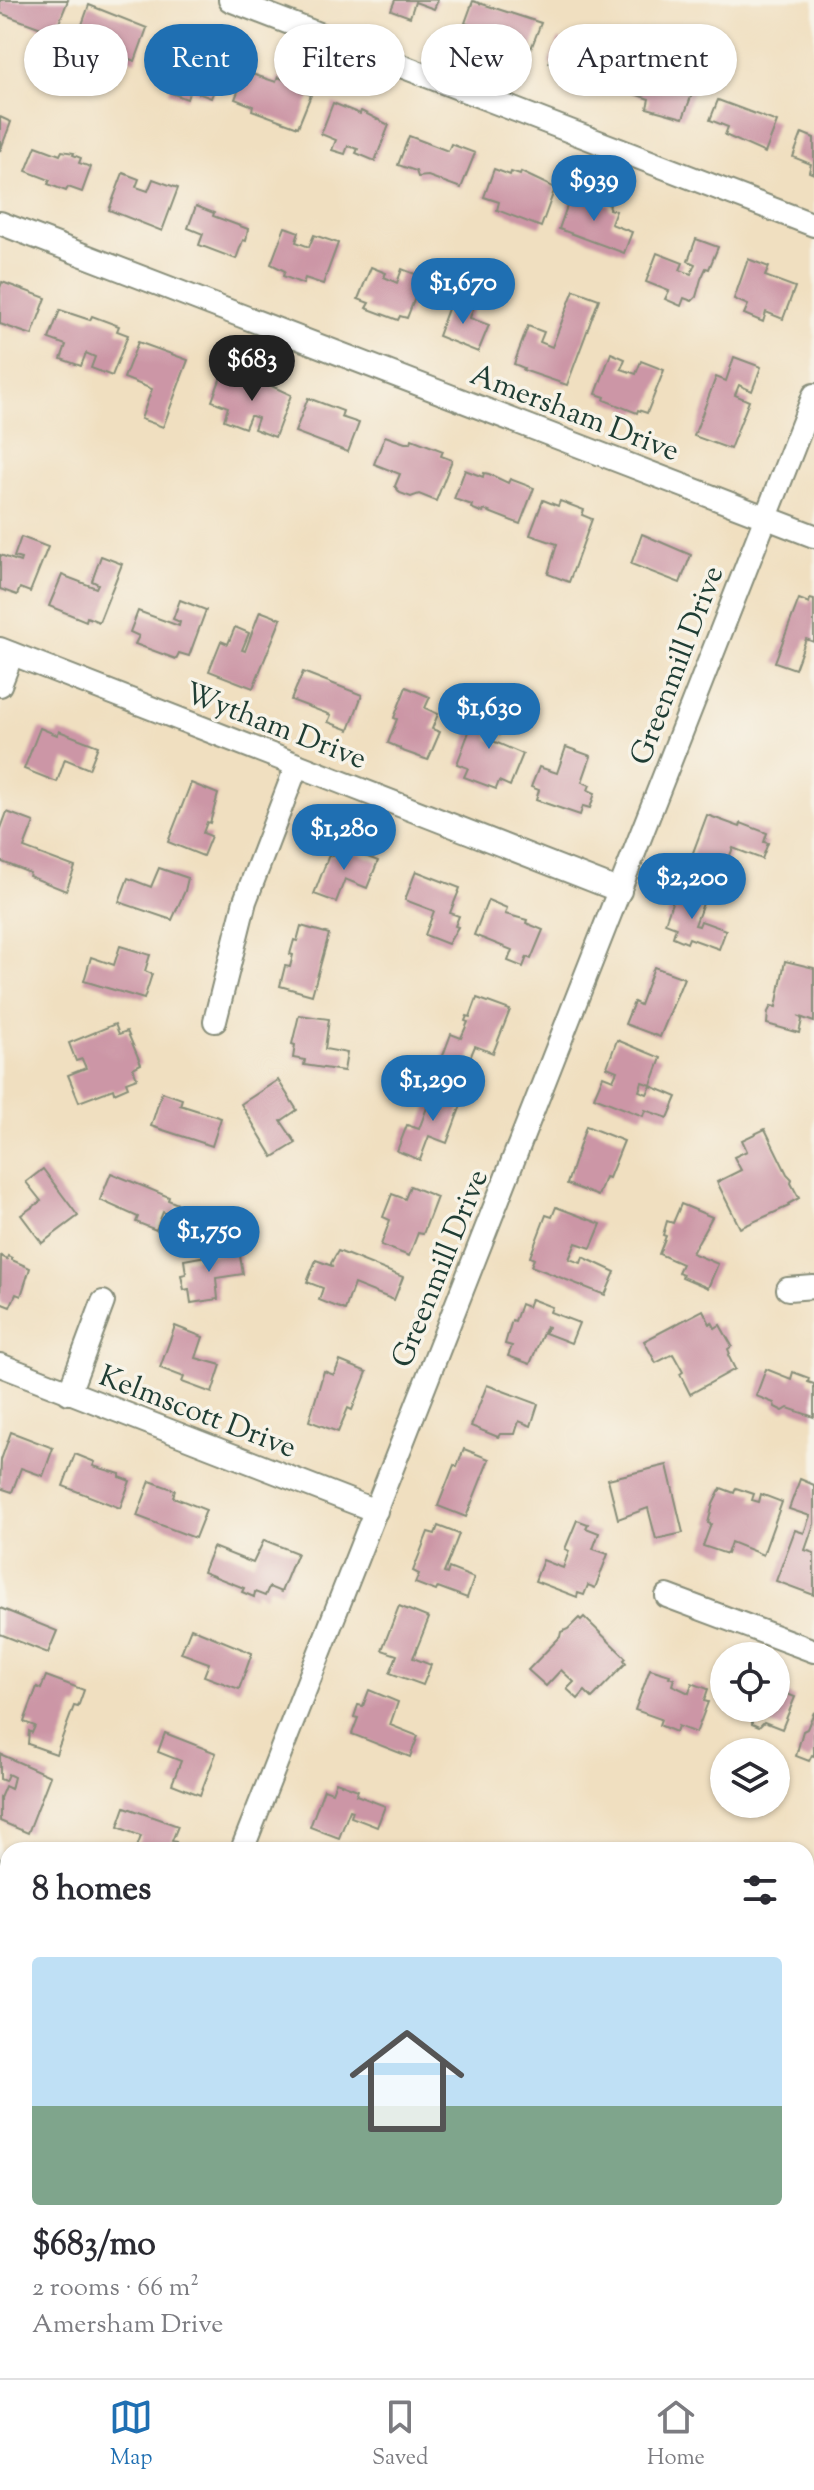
<!DOCTYPE html>
<meta charset="utf-8">
<style>
body{margin:0;font-family:"Sorts Mill Goudy",serif;background:#f7f7f7;color:#2b2b33;height:100vh;display:flex;flex-direction:column;font-size:30px;white-space:nowrap}
*{box-sizing:border-box;margin:0}
p{font-size:26px;color:#7c7c81}
.icon{flex:none;width:44px;height:44px;fill:none;stroke:currentColor;stroke-width:2;stroke-linecap:round;stroke-linejoin:round}
.map{position:relative;flex:1;overflow:hidden}
.details{position:absolute;left:0px;top:1842px;width:814px;height:536px;display:flex;flex-direction:column;background:#fff;border-radius:24px 24px 0 0;box-shadow:0 2px 6px #0004}
.details>*{flex:none}
.top-card{position:absolute;left:24px;top:24px;width:766px;height:72px;display:flex;gap:16px}
.buttons{position:absolute;left:710px;top:1642px;display:grid;gap:16px}
.buttons a{display:grid;place-items:center;width:80px;height:80px;border-radius:50%;background:#fff;box-shadow:0 2px 6px #0004;font-size:40px}
.price{position:absolute;translate:-50% -68px;padding:0 18px;border-radius:28px;background:#1f6fb2;color:#fff;font-size:26px;line-height:52px;filter:drop-shadow(0 2px 4px #0008)}
.price::after{content:'';position:absolute;left:50%;top:48px;width:24px;height:18px;margin-left:-12px;background:inherit;clip-path:polygon(0 0,100% 0,50% 100%)}
.price.current{background:#222;color:#fff}
ul{padding:0;list-style:none}
li{display:grid;align-content:center;gap:16px;height:424px;padding:0 32px}
li+li{border-top:2px solid #e1e1e2}
li span{display:grid;place-items:center;height:248px;border-radius:8px;color:#555}
li>.icon{margin-inline-start:auto}
span .icon{width:144px;height:144px;fill:#fffc;stroke-width:1}
li b{font-size:34px}
h2{display:flex;justify-content:space-between;align-items:center;height:96px;padding:0 32px;font-size:34px}
.pill{padding:0 28px;border-radius:36px;background:#fff;box-shadow:0 2px 6px #0004;font-size:28px;line-height:72px}
.pill.current{background:#1f6fb2;color:#fff}
.dock{display:flex;justify-content:space-around;align-items:center;height:112px;border-top:2px solid #e1e1e2;background:#fff;font-size:22px;color:#7c7c81}
.dock a{display:grid;justify-items:center;gap:4px}
.dock .current{color:#1f6fb2}
.map>svg:first-child{display:block}
.building{fill:#cc96a6}
.lines{fill:none;stroke-linecap:round;stroke-linejoin:round}
.street-casing{stroke:#888e7a;stroke-width:26}
.secondary-casing{stroke:#888e7a;stroke-width:36}
.street{stroke:#fff;stroke-width:22}
.secondary{stroke:#f9e7c3;stroke-width:32}
.labels{text-anchor:middle;stroke-width:7;stroke-linejoin:round;paint-order:stroke}
.street-label{font-size:30px;fill:#1f3d34;stroke:#f7f3e8}
</style>
<div class="map">
<svg width="814" height="2378" viewBox="0 0 814 2378">
<rect width="100%" height="100%" fill="#f7f3e8"/>
<filter id="ink" filterUnits="userSpaceOnUse"><feTurbulence type="fractalNoise" baseFrequency=".0125" numOctaves="2"/><feDisplacementMap in="SourceGraphic" scale="16" xChannelSelector="R" yChannelSelector="G"/><feConvolveMatrix kernelMatrix="1 2 1 2 8 2 1 2 1" color-interpolation-filters="sRGB"/></filter>
<filter id="wash" filterUnits="userSpaceOnUse"><feTurbulence type="fractalNoise" baseFrequency=".006" numOctaves="4" result="noise"/><feDisplacementMap in="SourceGraphic" scale="32" xChannelSelector="R" yChannelSelector="G"/><feGaussianBlur stdDeviation="1.8" result="paint"/><feColorMatrix in="noise" values="0 0 0 0 0 0 0 0 0 0 0 0 0 0 0 0 0 1.4 0 .05"/><feComposite in="paint" operator="in"/></filter>
<g filter="url(#wash)">
<rect width="100%" height="100%" fill="#f0dfc0"/>
<g id="blocks">
<g class="building">
<polygon points="0,0 68,0 55,33 0,13"/>
<polygon points="395,0 438,0 434,9 415,2 410,17 391,10"/>
<polygon points="473,1 541,23 529,54 507,46 507,48 501,46 500,49 485,44 488,38 480,35 482,30 465,23"/>
<polygon points="89,5 147,28 135,61 118,55 109,79 84,70 93,45 77,39"/>
<polygon points="176,39 197,46 195,51 225,63 211,98 190,90 187,99 168,92 172,83 161,79"/>
<polygon points="559,39 615,61 604,89 580,82 565,74 567,70 549,63"/>
<polygon points="657,67 676,74 673,82 694,89 683,118 647,108 649,99 631,93 640,69 654,75"/>
<polygon points="246,72 276,82 278,77 300,86 299,90 311,95 298,127 252,110 253,106 235,99"/>
<polygon points="718,100 777,122 765,153 725,135 728,127 710,120"/>
<polygon points="333,103 360,114 361,111 389,125 375,161 356,153 358,149 348,146 345,154 332,150 336,140 321,134"/>
<polygon points="0,117 11,122 0,151"/>
<polygon points="802,133 814,138 814,174 809,172 811,164 793,157"/>
<polygon points="409,136 448,151 451,144 475,153 461,188 428,176 418,177 416,171 398,165"/>
<polygon points="36,146 60,155 62,151 74,153 73,155 81,158 79,163 91,167 82,192 68,187 66,191 48,184 50,180 26,171"/>
<polygon points="494,169 510,175 511,172 520,175 521,172 555,188 541,227 497,210 499,202 484,197"/>
<polygon points="123,173 139,179 136,187 148,191 153,179 178,188 162,231 109,210"/>
<polygon points="572,192 610,205 609,209 616,211 611,224 632,232 624,253 559,229"/>
<polygon points="196,206 214,213 213,216 248,229 246,241 243,240 236,259 199,245 203,234 188,228"/>
<polygon points="285,227 299,232 296,242 309,247 314,235 338,243 323,284 305,278 303,284 283,276 285,271 271,264"/>
<polygon points="696,239 718,247 709,269 706,268 701,279 696,297 692,301 684,298 681,306 665,299 669,291 646,282 657,253 683,263 680,270 691,274 695,264 688,261"/>
<polygon points="748,259 769,267 765,276 795,287 783,319 766,312 763,322 744,314 748,305 734,299"/>
<polygon points="371,267 386,273 384,277 397,283 402,269 423,277 407,318 400,316 398,320 366,308 369,303 358,299"/>
<polygon points="2,282 46,298 32,335 0,324 0,288"/>
<polygon points="574,290 599,299 567,385 523,370 524,368 514,364 528,326 544,332 540,342 552,347"/>
<polygon points="452,298 474,306 470,318 489,325 478,352 438,336"/>
<polygon points="60,310 90,320 92,316 119,326 117,331 128,335 112,376 91,368 95,357 86,353 81,366 61,359 66,345 49,339"/>
<polygon points="138,342 188,360 163,427 141,419 152,389 124,378"/>
<polygon points="611,353 625,359 621,369 636,374 641,361 664,370 647,413 638,410 637,413 604,400 605,397 596,394"/>
<polygon points="734,357 761,367 752,391 739,385 735,395 749,401 730,449 694,436 716,377 726,381"/>
<polygon points="223,372 242,379 248,375 291,395 275,437 254,429 258,418 252,416 250,416 245,428 224,420 228,407 212,401"/>
<polygon points="308,398 343,411 341,417 359,423 348,452 295,432"/>
<polygon points="385,436 405,443 411,443 412,439 443,451 441,456 452,460 436,501 419,494 411,497 400,493 395,486 400,474 374,464"/>
<polygon points="465,470 483,477 484,473 489,474 508,483 510,479 534,488 520,524 484,510 483,513 471,508 472,505 454,499"/>
<polygon points="543,500 558,506 560,501 584,510 582,515 592,519 569,582 548,574 557,544 530,535"/>
<polygon points="642,534 691,555 680,583 631,564"/>
<polygon points="21,537 48,547 30,592 20,588 17,595 0,589 0,555 20,562 21,559 14,557"/>
<polygon points="101,556 122,564 99,622 87,617 86,621 49,606 62,575 96,588 98,584 92,581"/>
<polygon points="799,599 809,603 810,599 814,600 814,642 806,639 795,669 775,662"/>
<polygon points="180,600 206,610 189,656 179,653 176,659 135,644 139,636 130,632 138,611 179,626 180,622 173,619"/>
<polygon points="260,611 281,619 253,688 209,671 221,641 228,644 235,627 249,633 242,650 245,651"/>
<polygon points="303,672 362,695 349,730 328,722 331,715 291,700"/>
<polygon points="406,687 430,697 425,708 438,714 432,729 440,732 428,760 400,750 400,748 388,743 397,719 394,718"/>
<polygon points="488,702 509,710 499,735 490,732 488,739 523,754 510,786 499,781 496,789 464,777 468,768 457,764 473,721 480,724"/>
<polygon points="40,728 57,735 59,731 98,746 89,769 65,759 57,782 24,769"/>
<polygon points="566,747 591,756 582,782 590,785 588,790 595,793 590,808 583,806 580,815 536,800 539,790 531,787 539,767 557,773"/>
<polygon points="191,783 218,794 210,823 207,822 203,833 211,836 203,856 168,842"/>
<polygon points="7,812 34,822 24,848 75,867 66,891 29,876 30,873 0,861 0,831"/>
<polygon points="707,815 740,827 741,823 767,833 764,842 768,843 762,859 733,848 724,870 691,858"/>
<polygon points="337,845 378,861 367,888 345,879 336,902 314,894 329,855 333,856"/>
<polygon points="159,868 188,878 185,891 172,920 119,902 128,878 151,887"/>
<polygon points="416,871 460,888 450,913 459,916 455,926 458,927 448,944 425,935 434,911 405,900"/>
<polygon points="677,888 705,898 695,925 699,926 701,921 726,930 719,949 689,938 687,943 673,937 676,927 665,923"/>
<polygon points="488,900 507,908 505,914 527,920 526,923 543,930 531,959 527,957 523,967 508,961 512,950 474,935"/>
<polygon points="301,926 329,934 312,995 280,986 285,966 290,967 293,955 290,954 294,940 297,941"/>
<polygon points="120,946 150,955 145,971 152,974 144,999 84,981 91,957 114,965"/>
<polygon points="785,961 814,968 814,1022 800,1017 802,1020 799,1033 767,1024 768,1012 771,1006 776,1007"/>
<polygon points="654,967 684,978 660,1037 625,1024 634,1002 640,1005"/>
<polygon points="477,998 510,1010 493,1053 475,1046 465,1070 441,1061 451,1034 461,1038 468,1022 465,1021 467,1016 470,1017"/>
<polygon points="299,1015 329,1019 325,1049 347,1053 344,1071 304,1065 305,1060 293,1058 295,1045 292,1044"/>
<polygon points="115,1024 119,1034 127,1031 141,1064 133,1068 137,1078 126,1082 128,1087 114,1093 113,1089 79,1102 68,1075 86,1068 82,1059 76,1061 69,1043"/>
<polygon points="617,1040 661,1058 651,1085 642,1082 639,1091 647,1094 651,1086 677,1097 668,1118 645,1110 643,1116 594,1097 603,1076 613,1080 617,1071 607,1067"/>
<polygon points="278,1080 297,1110 281,1121 296,1143 273,1157 241,1104"/>
<polygon points="435,1086 464,1097 447,1143 429,1136 420,1160 397,1151 407,1125 419,1129"/>
<polygon points="162,1092 182,1099 180,1105 221,1118 212,1146 151,1126"/>
<polygon points="586,1126 624,1141 609,1178 605,1177 598,1196 567,1184"/>
<polygon points="765,1129 787,1174 792,1179 791,1183 799,1198 788,1204 789,1206 740,1228 717,1182 741,1170 734,1157 747,1151 742,1140"/>
<polygon points="43,1169 78,1216 42,1243 21,1215 41,1201 26,1182"/>
<polygon points="111,1173 169,1197 168,1200 178,1204 173,1216 163,1212 156,1230 136,1222 138,1217 100,1200"/>
<polygon points="410,1186 437,1197 423,1234 418,1233 409,1256 381,1245 390,1220 383,1217 392,1194 405,1199"/>
<polygon points="681,1204 712,1217 692,1253 718,1264 708,1288 682,1277 683,1274 678,1272 682,1264 659,1254 666,1236 663,1235 667,1221 673,1223"/>
<polygon points="556,1207 601,1224 591,1248 576,1243 569,1259 581,1263 583,1257 615,1272 605,1295 531,1266 534,1259 530,1257 546,1215 552,1217"/>
<polygon points="239,1250 243,1274 216,1278 218,1299 191,1303 189,1289 184,1290 181,1275 186,1274 184,1260"/>
<polygon points="338,1251 403,1277 394,1300 354,1284 345,1310 319,1300 323,1288 307,1282 316,1260 332,1266 331,1263"/>
<polygon points="1,1256 7,1259 8,1256 12,1258 12,1260 30,1268 21,1296 16,1294 10,1307 0,1303"/>
<polygon points="531,1299 552,1307 550,1312 579,1323 571,1343 545,1333 548,1327 546,1326 530,1364 508,1356 512,1346 505,1344 512,1320 515,1321 521,1304 528,1307"/>
<polygon points="703,1310 710,1324 712,1322 715,1328 720,1325 732,1346 728,1349 730,1354 728,1355 735,1369 690,1394 680,1374 683,1372 673,1354 656,1363 644,1341"/>
<polygon points="175,1326 203,1337 196,1358 221,1365 212,1393 182,1382 184,1377 160,1368"/>
<polygon points="340,1361 367,1372 352,1410 348,1408 338,1432 309,1421 324,1371 334,1375"/>
<polygon points="766,1369 791,1379 793,1372 809,1378 808,1382 814,1384 814,1417 788,1408 783,1411 775,1407 774,1403 756,1396"/>
<polygon points="487,1385 538,1404 531,1426 519,1421 515,1434 500,1434 498,1437 471,1426"/>
<polygon points="11,1432 53,1448 43,1476 21,1468 12,1492 0,1488 1,1460"/>
<polygon points="464,1449 489,1459 466,1517 438,1506 454,1465 457,1467"/>
<polygon points="75,1454 95,1462 93,1466 120,1474 120,1477 130,1481 120,1508 63,1486"/>
<polygon points="667,1465 683,1533 656,1539 648,1508 618,1519 608,1479"/>
<polygon points="800,1479 814,1485 814,1524 805,1550 814,1553 814,1595 776,1581 795,1530 804,1533 810,1516 789,1509"/>
<polygon points="150,1481 175,1490 173,1497 206,1510 195,1538 137,1516"/>
<polygon points="721,1488 734,1493 736,1488 754,1494 752,1500 759,1502 761,1494 782,1502 763,1555 731,1542 727,1554 703,1546 711,1524 708,1523 713,1504"/>
<polygon points="577,1520 588,1524 586,1528 599,1533 593,1549 608,1554 595,1588 588,1585 584,1595 578,1593 577,1597 535,1581 543,1560 563,1568 569,1551 565,1549"/>
<polygon points="438,1526 459,1534 444,1573 447,1574 449,1568 474,1578 467,1598 438,1587 436,1591 415,1583 419,1574 413,1571 428,1532 435,1534"/>
<polygon points="264,1540 297,1553 281,1592 269,1587 265,1596 255,1592 254,1597 242,1592 244,1588 203,1572 213,1547 253,1563"/>
<polygon points="399,1606 429,1618 413,1658 431,1665 423,1685 390,1673 397,1655 382,1650"/>
<polygon points="0,1608 57,1631 48,1653 0,1634"/>
<polygon points="584,1617 626,1658 624,1660 626,1663 592,1698 585,1691 578,1699 567,1689 574,1682 561,1670 546,1686 528,1670 560,1637 561,1632 568,1629 579,1618 581,1620"/>
<polygon points="191,1628 252,1653 239,1689 204,1676 209,1663 181,1653"/>
<polygon points="650,1669 670,1675 669,1677 674,1679 672,1685 689,1693 692,1683 708,1689 704,1701 708,1702 696,1733 678,1726 676,1732 659,1725 661,1719 635,1710"/>
<polygon points="46,1676 84,1690 78,1707 74,1706 56,1754 28,1744 29,1731 32,1733 35,1726 24,1722 37,1687 41,1689"/>
<polygon points="776,1686 780,1688 779,1691 795,1697 782,1729 764,1722 759,1727 752,1724 752,1717 734,1711 736,1708 776,1708"/>
<polygon points="369,1690 398,1702 390,1725 418,1736 410,1757 352,1734 358,1718 354,1717 358,1705 363,1706"/>
<polygon points="814,1712 814,1756 812,1755 809,1761 796,1756 803,1731 807,1729"/>
<polygon points="165,1733 216,1753 200,1795 172,1784 181,1761 158,1752"/>
<polygon points="0,1754 50,1776 28,1833 0,1821 0,1798 5,1786 11,1789 14,1777 8,1774 5,1781 0,1779"/>
<polygon points="336,1782 358,1790 356,1795 385,1806 377,1827 351,1817 353,1811 350,1810 339,1838 310,1827 324,1789 332,1792"/>
<polygon points="125,1807 178,1826 172,1841 176,1842 173,1850 136,1850 141,1836 118,1827"/>
<polygon points="0,1859 8,1863 8,1880 0,1898"/>
<polygon points="814,2126 814,2166 808,2164 806,2169 806,2136 809,2137"/>
<polygon points="218,2370 256,2370 261,2378 203,2378"/>
<polygon points="437,2370 479,2370 475,2378 433,2378"/>
<polygon points="480,2370 516,2370 512,2378 487,2378 489,2375"/>
<polygon points="730,2370 752,2370 749,2378 727,2377"/>
<polygon points="768,2370 799,2370 796,2378 765,2378"/>
</g>
</g>
</g>
<g filter="url(#ink)">
<use href="#blocks" fill-opacity="0" stroke="#888e7a" stroke-width="2"/>
<g class="lines">
<defs>
<g id="street">
<polyline points="230,0 814,225"/>
<polyline points="0,223 814,536"/>
<polyline points="0,649 620,891"/>
<polyline points="0,685 12,654"/>
<polyline points="215,1021 245,901 297,765"/>
<polyline points="788,1289 814,1287"/>
<polyline points="0,1365 376,1511"/>
<polyline points="69,1393 103,1302"/>
<polyline points="667,1596 814,1651"/>
<polyline points="242,1850 814,395"/>
<polyline points="43,2378 45,2370"/>
<polyline points="359,2378 366,2370"/>
</g>
<g id="secondary">
<polyline points="0,1971 8,1974"/>
<polyline points="806,2283 814,2286"/>
</g>
</defs>
<use href="#street" class="street-casing"/>
<use href="#secondary" class="secondary-casing"/>
<use href="#street" class="street"/>
<use href="#secondary" class="secondary"/>
</g>
</g>
<g class="labels">
<g class="street-label">
<text transform="translate(575 412) rotate(21)" y="10">Amersham Drive</text>
<text transform="translate(676 665) rotate(-69)" y="10">Greenmill Drive</text>
<text transform="translate(276 725) rotate(21)" y="10">Wytham Drive</text>
<text transform="translate(439 1268) rotate(-68)" y="10">Greenmill Drive</text>
<text transform="translate(198 1411) rotate(21)" y="10">Kelmscott Drive</text>
</g>
</g>
</svg>
<div class="buttons">
<a><svg class="icon" aria-label="locate" viewBox="0 0 24 24"><circle cx="12" cy="12" r="6"/><path d="M12 2v4M12 18v4M2 12h4M18 12h4"/></svg></a>
<a><svg class="icon" aria-label="layers" viewBox="0 0 24 24"><path d="M12 4l9 5-9 5-9-5zM3 14l9 5 9-5"/></svg></a>
</div>
<b class="price" style="left:594px;top:223px">$939</b>
<b class="price" style="left:463px;top:326px">$1,670</b>
<b class="price current" style="left:252px;top:403px">$683</b>
<b class="price" style="left:489px;top:751px">$1,630</b>
<b class="price" style="left:344px;top:872px">$1,280</b>
<b class="price" style="left:692px;top:921px">$2,200</b>
<b class="price" style="left:433px;top:1123px">$1,290</b>
<b class="price" style="left:209px;top:1274px">$1,750</b>
<div class="top-card">
<a class="pill">Buy</a>
<a class="pill current">Rent</a>
<a class="pill">Filters</a>
<a class="pill">New</a>
<a class="pill">Apartment</a>
</div>
<section class="details">
<h2>8 homes<svg class="icon" aria-label="filters" viewBox="0 0 24 24"><path d="M4 7h16M4 17h16"/><circle cx="9" cy="7" r="2"/><circle cx="15" cy="17" r="2"/></svg></h2>
<ul>
<li><span style="background:linear-gradient(#bfe0f5 60%,#7fa58c 0)"><svg class="icon" aria-label="home" viewBox="0 0 24 24"><path d="M3 11l9-7 9 7M6 9v11h12V9"/></svg></span><div><b>$683/mo</b><p>2 rooms · 66 m²</p><p>Amersham Drive</p></div></li>
</ul>
</section>
</div>
<nav class="dock">
<a class="current"><svg class="icon" aria-label="map" viewBox="0 0 24 24"><path d="M3 6l6-2 6 2 6-2v14l-6 2-6-2-6 2zM9 4v14M15 6v14"/></svg>Map</a>
<a><svg class="icon" aria-label="saved" viewBox="0 0 24 24"><path d="M7 4h10v16l-5-4-5 4z"/></svg>Saved</a>
<a><svg class="icon" aria-label="home" viewBox="0 0 24 24"><path d="M3 11l9-7 9 7M6 9v11h12V9"/></svg>Home</a>
</nav>
